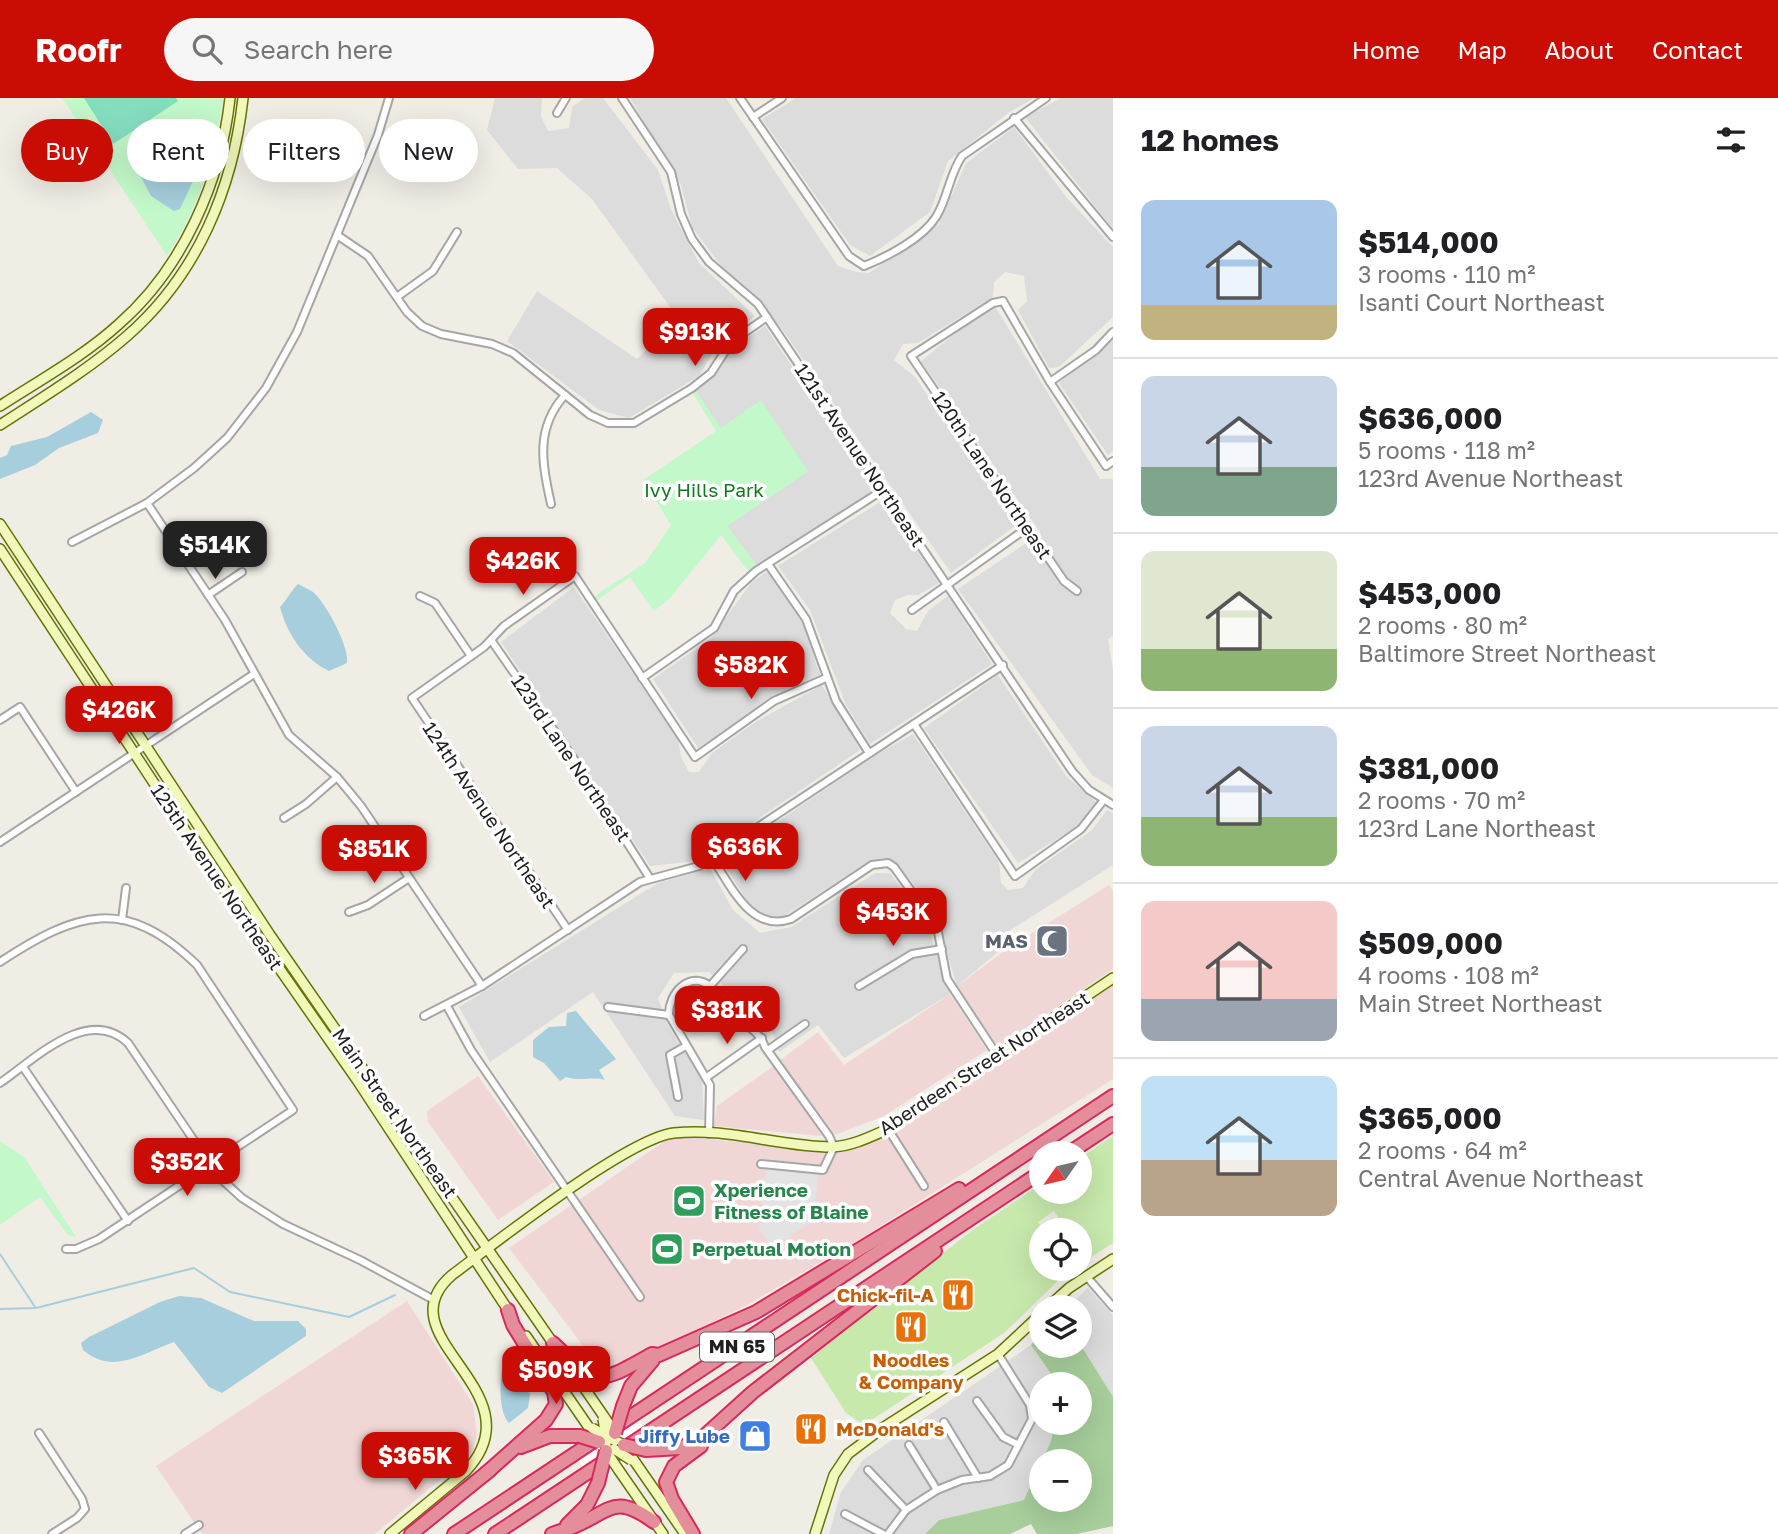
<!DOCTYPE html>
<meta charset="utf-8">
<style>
body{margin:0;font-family:"Golos Text",sans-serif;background:#f6f6f6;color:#202124;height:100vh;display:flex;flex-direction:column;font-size:26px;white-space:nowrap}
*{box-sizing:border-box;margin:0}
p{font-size:23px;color:#757577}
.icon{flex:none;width:38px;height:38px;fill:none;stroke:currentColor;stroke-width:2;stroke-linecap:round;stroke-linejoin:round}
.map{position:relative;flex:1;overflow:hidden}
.side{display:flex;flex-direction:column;background:#fff;width:665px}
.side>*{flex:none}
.banner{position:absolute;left:21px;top:21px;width:665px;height:63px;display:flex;gap:14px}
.needle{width:46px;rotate:236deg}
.fabs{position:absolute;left:1029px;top:1043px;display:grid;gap:14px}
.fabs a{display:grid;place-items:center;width:63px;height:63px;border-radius:50%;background:#fff;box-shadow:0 7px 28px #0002;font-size:35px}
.price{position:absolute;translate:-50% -60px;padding:0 16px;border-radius:14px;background:#ca0d04;color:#fff;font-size:23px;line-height:46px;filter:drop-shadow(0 2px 4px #0008)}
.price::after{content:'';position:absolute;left:50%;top:42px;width:21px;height:16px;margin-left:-10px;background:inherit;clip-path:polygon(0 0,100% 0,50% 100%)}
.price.selected{background:#222;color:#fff}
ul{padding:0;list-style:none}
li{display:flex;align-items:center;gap:21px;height:175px;padding:0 28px}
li+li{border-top:2px solid #e0e0e0}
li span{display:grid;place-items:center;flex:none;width:196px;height:140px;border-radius:14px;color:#555}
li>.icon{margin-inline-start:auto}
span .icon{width:84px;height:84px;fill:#fffc;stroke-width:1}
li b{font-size:30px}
h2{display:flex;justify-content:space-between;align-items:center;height:84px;padding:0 28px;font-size:30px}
.tag{padding:0 24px;border-radius:32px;background:#fff;box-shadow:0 7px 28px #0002;font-size:24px;line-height:63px}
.tag.selected{background:#ca0d04;color:#fff}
header{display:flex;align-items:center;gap:42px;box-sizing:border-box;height:98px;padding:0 35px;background:#ca0d04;color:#fff}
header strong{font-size:33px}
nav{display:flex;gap:38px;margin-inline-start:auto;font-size:24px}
.search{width:490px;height:63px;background:#f6f6f6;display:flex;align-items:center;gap:18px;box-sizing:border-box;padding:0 24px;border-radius:38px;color:#757577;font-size:26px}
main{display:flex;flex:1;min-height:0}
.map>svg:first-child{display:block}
.residential{fill:#dddcdc}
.commercial{fill:#f0d7d5}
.grass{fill:#c7e9ac}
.forest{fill:#a7ce9b}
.park{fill:#c3f8ca}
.pitch{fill:#85ddbf}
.parking{fill:#e3e3e3}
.water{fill:#a6cedc}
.pier{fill:#fff}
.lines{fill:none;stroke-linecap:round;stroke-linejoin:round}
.stream{stroke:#a6cedc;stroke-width:2}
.street-casing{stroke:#a6a6a6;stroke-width:10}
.secondary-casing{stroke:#647507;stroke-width:12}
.highway-casing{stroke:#d8285c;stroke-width:16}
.street{stroke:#fff;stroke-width:6}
.secondary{stroke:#f2f8ba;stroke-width:9}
.highway{stroke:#e58e9b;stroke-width:12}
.secondary-bridge-casing{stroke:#647507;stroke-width:12;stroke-linecap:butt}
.highway-bridge-casing{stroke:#d8285c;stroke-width:16;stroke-linecap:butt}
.secondary-bridge{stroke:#f2f8ba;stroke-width:9}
.highway-bridge{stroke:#e58e9b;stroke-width:12}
.labels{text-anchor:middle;stroke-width:7;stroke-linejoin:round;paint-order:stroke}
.shield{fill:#fff;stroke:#626262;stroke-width:2}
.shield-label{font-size:18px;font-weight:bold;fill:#1f1f1f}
.street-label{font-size:19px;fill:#1f1f1f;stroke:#fff}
.park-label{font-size:19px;fill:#0e7c1c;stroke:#fff}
.worship-label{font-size:19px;font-weight:bold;fill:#5b616d;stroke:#fff;text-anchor:end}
.leisure-label{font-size:19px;font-weight:bold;fill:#27864d;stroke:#fff;text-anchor:start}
.food-label{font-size:19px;font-weight:bold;fill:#c56008;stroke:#fff;text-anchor:end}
.shop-label{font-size:19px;font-weight:bold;fill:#366cbe;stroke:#fff;text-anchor:end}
</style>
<header>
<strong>Roofr</strong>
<div class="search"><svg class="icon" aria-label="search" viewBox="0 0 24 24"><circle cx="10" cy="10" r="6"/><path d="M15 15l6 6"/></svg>Search here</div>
<nav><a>Home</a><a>Map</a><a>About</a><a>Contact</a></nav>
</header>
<main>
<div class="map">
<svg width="1113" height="1436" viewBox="0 0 1113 1436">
<rect width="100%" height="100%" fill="#f0ede5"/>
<g class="residential">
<polygon points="495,0 542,0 541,18 548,33 569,30 572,9 585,0 603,0 658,72 671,111 699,165 755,218 717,248 699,278 629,320 599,312 507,243 537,193 637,261 678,220 592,101 557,70 518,71 487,32"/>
<polygon points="630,0 726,0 838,168 856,174 869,175 939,126 966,65 1014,29 1067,100 1113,149 1113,219 1059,269 1049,270 1018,212 1027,203 1024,178 1005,174 994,184 993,199 918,245 903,246 894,262 915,279 1015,428 951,475 782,231 718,164 692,129 681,87"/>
<polygon points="796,0 1034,0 1008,15 948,63 930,114 870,158 850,147 762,21"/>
<polygon points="1061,0 1113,0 1113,131 1025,19"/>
<polygon points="993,205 1100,381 1113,381 1113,538 1108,541 1113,572 1113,690 1092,677 958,491 1041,435 921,263"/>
<polygon points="765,228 875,392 757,468 727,428 808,373 720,330 696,293 709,283 734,248"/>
<polygon points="1113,236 1113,353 1108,357 1059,285"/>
<polygon points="883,402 939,485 918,497 907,497 895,502 890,515 906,531 917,533 928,513 948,498 992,566 870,646 846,607 810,512 778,468"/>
<polygon points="769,472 803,525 820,577 786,592 698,650 653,581 711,540 751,485"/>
<polygon points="574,489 678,641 681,659 689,674 699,674 712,655 757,623 822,587 860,652 696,763 650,768 501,544"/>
<polygon points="998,577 1066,678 1097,705 1077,729 1018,765 924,630"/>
<polygon points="913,636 999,764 1001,785 1008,792 1023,790 1035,772 1092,732 1107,712 1113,715 1113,767 998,840 1004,849 957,888 938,824 914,786 893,764 882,760 867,764 781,820 764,817 749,806 721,762 874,658"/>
<polygon points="710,770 733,812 760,835 791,829 875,775 890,775 927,826 950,896 844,960 818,927 779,954 773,935 709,874 674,875 658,900 668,928 702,981 704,1022 675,1018 593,894 490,964 459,909 658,785"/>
<polygon points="1088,1190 1113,1217 1113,1300 1080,1246 1080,1209 1068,1209"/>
<polygon points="1031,1247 1058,1286 1041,1286 1041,1325 1055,1325 1051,1343 1024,1402 939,1422 925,1436 829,1436 841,1394 863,1362"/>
</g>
<g class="commercial">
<polygon points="1109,787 1113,793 1113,871 998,949 957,888 1010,849"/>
<polygon points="1113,884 1113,981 852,1146 747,1207 605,1277 509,1150 672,1038 835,1052 893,1033"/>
<polygon points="950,896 987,952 884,1018 835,1037 779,963 818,934 844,967"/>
<polygon points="775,967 822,1038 714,1028 717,1008"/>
<polygon points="478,978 554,1084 498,1122 428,1024 427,1013"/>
<polygon points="407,1203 473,1306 477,1337 472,1355 375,1436 202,1436 156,1368"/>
</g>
<path class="grass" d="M 1113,1038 L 1113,1145 L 1090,1160 C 1077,1155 1080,1144 1080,1132 L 1067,1132 L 1054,1113 L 1038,1124 L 1043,1132 L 1041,1171 L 1068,1173 L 1004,1235 L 864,1327 L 846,1315 L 811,1260 L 971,1133 L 1041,1086 L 1041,1094 L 1080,1094 L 1080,1060 Z"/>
<polygon class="forest" points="1041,1236 1041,1248 1080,1246 1113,1299 1113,1428 1077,1436 1037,1436 1031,1426 1010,1436 925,1436 939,1422 1024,1402 1041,1364 1041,1402 1080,1402 1080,1363 1042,1363 1051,1343 1055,1325 1080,1325 1080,1286 1058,1286 1031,1247"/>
<g class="park">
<path d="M 62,0 L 223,0 C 216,57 198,110 167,158 Z"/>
<polygon points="696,293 721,330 761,302 808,373 727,428 757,468 748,473 721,437 670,500 654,513 630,479 596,503 593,499 645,465 671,427 643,382 716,333 692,294"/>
<polygon points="0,1043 24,1059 76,1139 68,1137 40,1099 0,1127"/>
</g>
<polygon class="pitch" points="84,0 176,0 178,3 113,46"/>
<polygon class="parking" points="767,1063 819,1070 813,1123 772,1150 759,1131"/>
<g class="water">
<polygon points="157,33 164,38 166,50 177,54 195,72 195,79 180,111 174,113 151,98 131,60 138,48"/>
<polygon points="91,314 103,322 98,335 59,350 35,367 0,381 0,360 7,357 11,348 47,339"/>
<path d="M 298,486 C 303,489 309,491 313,494 C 326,505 350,550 347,565 L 329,573 C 304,561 287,536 280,509 C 287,502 290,494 298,486 Z"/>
<path d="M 576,913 L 616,961 L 599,972 L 605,982 C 594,978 581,984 566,979 L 560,983 L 544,965 L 533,959 L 533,942 L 549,929 L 566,928 L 567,915 Z"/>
<path d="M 179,1198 L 201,1200 L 254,1223 L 298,1223 L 306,1231 L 306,1238 L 222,1295 L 209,1289 L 174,1244 C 142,1255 114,1278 83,1252 L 81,1245 L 89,1239 L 160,1204 Z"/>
<path d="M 509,1260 L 530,1296 L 528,1310 L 509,1325 C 497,1313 500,1277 504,1261 Z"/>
</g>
<polygon class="pier" points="630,1303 652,1348 592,1389 570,1344"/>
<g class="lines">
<g class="stream">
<polyline points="0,1156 35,1209"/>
<polyline points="0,1211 36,1210 194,1170 230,1194 349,1219 395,1197"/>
</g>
<defs>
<g id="street">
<polyline points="622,0 671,74 681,116 692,141 709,164 758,206 1072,673 1089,692 1113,707"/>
<path d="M 740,0 L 849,158 L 864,168 C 887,159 923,140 936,119 C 948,100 949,77 962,58 L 1046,0"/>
<polyline points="557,15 566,0"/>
<polyline points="753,19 782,0"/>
<polyline points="1014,20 1113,139"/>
<polyline points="337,137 368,158 407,214 422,228 441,236 492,246 513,255 590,317 608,325 634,325 692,290 711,275 731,244 767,219"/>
<polyline points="397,199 433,173 457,134"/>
<polyline points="1003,203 993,205 911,258 1064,483 1077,493"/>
<polyline points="1003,203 1050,284 1106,368 1113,363"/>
<polyline points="1050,284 1096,252 1113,234"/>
<polyline points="147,405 225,522 289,637 337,679 361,708 482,888"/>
<path d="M 551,406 C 542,365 535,330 565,297"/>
<polyline points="72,444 147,405 194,370 227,340 266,290 297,234 378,37 389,0"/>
<polyline points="768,466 806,521 836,603 869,655"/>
<polyline points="208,497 242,474"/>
<polyline points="420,498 435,505 471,558"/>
<polyline points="912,512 1027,430"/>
<polyline points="491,542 574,661 649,779"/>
<polyline points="642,580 714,530 734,493 756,473 883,392"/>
<polyline points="0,622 20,609 76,694"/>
<polyline points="914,626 1015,778 1081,731 1103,703"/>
<polyline points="284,720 306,706 337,679"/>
<polyline points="0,744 254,576"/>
<path d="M 712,760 C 731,787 750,835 791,821 L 872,767 L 888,765 L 894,769 L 937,829 L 947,881 L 997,957"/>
<polyline points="349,814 368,807 409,780"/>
<polyline points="122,822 126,790"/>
<polyline points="568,832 412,600 484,549 504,528 575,478 695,659 774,603 826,580"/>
<path d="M 0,864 C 76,814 125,797 197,867 L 293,1012 L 99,1141 L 76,1151 L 66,1151"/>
<polyline points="710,888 743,851"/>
<polyline points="859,888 912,856 942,851"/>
<polyline points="447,908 471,952 640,1199"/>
<polyline points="608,909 669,917"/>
<polyline points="424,918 482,888 640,784 699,768 1003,567"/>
<polyline points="768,952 805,926"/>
<polyline points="23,969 128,1123"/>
<polyline points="707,979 762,940"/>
<path d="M 0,985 C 35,961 88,907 128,945 L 218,1078 L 242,1100 L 283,1126 L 360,1162 L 434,1202"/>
<polyline points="678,999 670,957 686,948"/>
<polyline points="888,1031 924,1088"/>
<path d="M 709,1036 L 710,987 L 669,917 C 668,896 690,871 711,889 C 719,896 725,907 732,915 C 743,926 760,933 765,949 L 829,1038 L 834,1049 L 823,1072 L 761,1066"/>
<polyline points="1087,1179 1113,1209"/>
<polyline points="977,1303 1003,1339 1017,1346"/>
<polyline points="944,1324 978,1380"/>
<polyline points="39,1335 82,1401 85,1411 77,1420 52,1436"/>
<polyline points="909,1347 937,1392"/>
<polyline points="868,1372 906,1412"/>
<polyline points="845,1416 883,1436"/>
<polyline points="185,1436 199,1427"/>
<polyline points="888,1436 906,1412 937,1392 962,1382 990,1378 1008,1367 1032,1321 1030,1307 998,1256"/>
</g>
<g id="secondary">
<path d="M 0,308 C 40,282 84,258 119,226 C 183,170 221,83 230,0"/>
<path d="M 0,327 C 43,299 88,272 127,238 C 197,177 233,91 243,0"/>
<polyline points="0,426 270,837 555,1248"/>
<polyline points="0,451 219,784 357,982 510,1215"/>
<polyline points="1048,1209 1069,1190 1113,1161"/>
<polyline points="526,1238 590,1331"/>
<polyline points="563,1259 605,1320"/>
<polyline points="606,1353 606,1338 624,1347"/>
<polyline points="633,1361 685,1436"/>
<polyline points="618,1371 663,1436"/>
<path d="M 390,1436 L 466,1373 C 541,1293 380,1239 452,1177 C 495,1145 628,1040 674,1035 C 727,1029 780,1049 832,1049 C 852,1048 870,1039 888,1031 L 1113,880"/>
<polyline points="815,1436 834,1377 848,1356 881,1331 998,1256 1041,1216"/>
</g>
<g id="highway">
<polyline points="1069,1055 1113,1026"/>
<path d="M 553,1245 C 599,1289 598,1286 652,1256 L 659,1257 L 756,1214 L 959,1091"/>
<polyline points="623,1308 631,1288 653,1262"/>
<polyline points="521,1349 550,1338 580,1338"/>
<polyline points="646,1352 680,1350 701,1341 753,1294 935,1153"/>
<polyline points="484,1377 546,1322 556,1306 554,1294 513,1227 508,1212"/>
<polyline points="567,1427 587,1407 598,1385"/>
<polyline points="411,1436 490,1372"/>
<polyline points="454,1436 1113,998"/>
<polyline points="495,1436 1041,1074"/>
<path d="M 552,1436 C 559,1433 566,1432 573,1429 C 611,1413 614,1395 654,1424"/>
<polyline points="693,1436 672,1401 666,1384 674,1368 701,1348"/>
</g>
</defs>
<use href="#street" class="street-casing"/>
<use href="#secondary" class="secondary-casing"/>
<use href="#highway" class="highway-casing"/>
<use href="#street" class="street"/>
<use href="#secondary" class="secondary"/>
<use href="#highway" class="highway"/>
<defs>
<g id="secondary-bridge">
<polyline points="605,1320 615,1335"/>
<polyline points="603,1321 606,1338"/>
<polyline points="592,1330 606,1338"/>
<polyline points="614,1351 631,1362"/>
<polyline points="606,1353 618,1371"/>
</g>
<g id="highway-bridge">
<polyline points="615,1335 623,1308"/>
<polyline points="580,1338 599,1344"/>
<polyline points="624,1347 646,1352"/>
<polyline points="598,1385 606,1353"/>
</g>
</defs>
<use href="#secondary-bridge" class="secondary-bridge-casing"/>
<use href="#highway-bridge" class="highway-bridge-casing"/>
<use href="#secondary-bridge" class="secondary-bridge"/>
<use href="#highway-bridge" class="highway-bridge"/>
</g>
<defs>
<symbol id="mosque-square" viewBox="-11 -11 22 22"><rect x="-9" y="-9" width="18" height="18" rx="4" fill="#6b7280" stroke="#fff"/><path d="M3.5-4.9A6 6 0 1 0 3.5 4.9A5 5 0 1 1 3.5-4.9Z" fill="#fff"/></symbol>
<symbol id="stadium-square" viewBox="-11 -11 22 22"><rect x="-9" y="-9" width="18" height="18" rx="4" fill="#2e9e5b" stroke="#fff"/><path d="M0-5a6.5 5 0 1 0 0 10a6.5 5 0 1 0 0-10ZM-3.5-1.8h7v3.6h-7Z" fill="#fff"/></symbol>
<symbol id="restaurant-square" viewBox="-11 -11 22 22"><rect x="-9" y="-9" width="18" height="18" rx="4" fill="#e8710a" stroke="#fff"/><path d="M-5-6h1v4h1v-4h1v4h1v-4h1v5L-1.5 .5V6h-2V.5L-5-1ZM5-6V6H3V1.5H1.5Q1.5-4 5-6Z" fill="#fff"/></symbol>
<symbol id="shop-square" viewBox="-11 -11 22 22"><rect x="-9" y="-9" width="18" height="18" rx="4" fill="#3f7fe0" stroke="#fff"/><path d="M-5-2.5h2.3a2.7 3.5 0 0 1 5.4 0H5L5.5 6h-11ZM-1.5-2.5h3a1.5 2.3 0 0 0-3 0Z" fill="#fff"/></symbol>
</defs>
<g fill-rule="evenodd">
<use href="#mosque-square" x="1033" y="824" width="38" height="38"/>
<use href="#stadium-square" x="670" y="1084" width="38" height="38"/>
<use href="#stadium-square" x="648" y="1132" width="38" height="38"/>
<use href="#restaurant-square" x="939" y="1178" width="38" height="38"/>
<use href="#restaurant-square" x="892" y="1210" width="38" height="38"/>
<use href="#restaurant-square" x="792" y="1312" width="38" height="38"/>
<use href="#shop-square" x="736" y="1319" width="38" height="38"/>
</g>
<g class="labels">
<rect class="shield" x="700" y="1234.5" width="74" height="29" rx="5"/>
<g class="shield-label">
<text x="737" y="1255">MN 65</text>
</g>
<g class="street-label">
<text transform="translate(860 357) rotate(56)" y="7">121st Avenue Northeast</text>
<text transform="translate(992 377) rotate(56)" y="7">120th Lane Northeast</text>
<text transform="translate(571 660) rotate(56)" y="7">123rd Lane Northeast</text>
<text transform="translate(489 717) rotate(56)" y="7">124th Avenue Northeast</text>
<text transform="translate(217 779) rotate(56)" y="7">125th Avenue Northeast</text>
<text transform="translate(984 965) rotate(-33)" y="7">Aberdeen Street Northeast</text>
<text transform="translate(395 1015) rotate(55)" y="7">Main Street Northeast</text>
</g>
<g class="park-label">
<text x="704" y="399">Ivy Hills Park</text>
</g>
<g class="worship-label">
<text x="1028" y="850">MAS</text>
</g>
<g class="leisure-label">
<text x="714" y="1099">Xperience<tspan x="714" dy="22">Fitness of Blaine</tspan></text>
<text x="692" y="1158">Perpetual Motion</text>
</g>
<g class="food-label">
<text x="934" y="1204">Chick-fil-A</text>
<text x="911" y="1269" text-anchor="middle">Noodles<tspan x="911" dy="22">&amp; Company</tspan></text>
<text x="836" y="1338" text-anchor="start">McDonald's</text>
</g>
<g class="shop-label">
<text x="730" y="1345">Jiffy Lube</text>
</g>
</g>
</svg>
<div class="fabs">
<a><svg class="needle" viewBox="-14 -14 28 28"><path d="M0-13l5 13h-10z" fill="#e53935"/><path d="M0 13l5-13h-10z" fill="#757577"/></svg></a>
<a><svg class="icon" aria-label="locate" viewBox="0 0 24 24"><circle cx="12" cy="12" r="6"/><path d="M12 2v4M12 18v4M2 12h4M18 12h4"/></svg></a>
<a><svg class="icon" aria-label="layers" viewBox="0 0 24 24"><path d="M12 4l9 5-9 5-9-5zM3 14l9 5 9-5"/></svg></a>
<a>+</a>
<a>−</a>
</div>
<b class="price" style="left:695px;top:270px">$913K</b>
<b class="price selected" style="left:215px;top:483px">$514K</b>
<b class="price" style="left:523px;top:499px">$426K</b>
<b class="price" style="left:751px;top:603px">$582K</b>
<b class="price" style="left:119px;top:648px">$426K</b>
<b class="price" style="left:745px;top:785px">$636K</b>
<b class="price" style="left:374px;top:787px">$851K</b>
<b class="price" style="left:893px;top:850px">$453K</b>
<b class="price" style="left:727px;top:948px">$381K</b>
<b class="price" style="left:187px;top:1100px">$352K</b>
<b class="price" style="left:556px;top:1308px">$509K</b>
<b class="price" style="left:415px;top:1394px">$365K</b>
<div class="banner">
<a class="tag selected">Buy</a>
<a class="tag">Rent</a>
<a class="tag">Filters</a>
<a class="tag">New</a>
</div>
</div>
<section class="side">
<h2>12 homes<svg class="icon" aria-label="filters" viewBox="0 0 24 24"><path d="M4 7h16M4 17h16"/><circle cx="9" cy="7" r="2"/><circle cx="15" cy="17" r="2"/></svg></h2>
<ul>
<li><span style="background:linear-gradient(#a9c7e8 75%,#c2b280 0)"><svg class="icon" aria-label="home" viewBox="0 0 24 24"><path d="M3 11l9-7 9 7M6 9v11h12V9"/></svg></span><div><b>$514,000</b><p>3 rooms · 110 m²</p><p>Isanti Court Northeast</p></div></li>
<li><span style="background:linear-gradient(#c9d6e8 65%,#7fa58c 0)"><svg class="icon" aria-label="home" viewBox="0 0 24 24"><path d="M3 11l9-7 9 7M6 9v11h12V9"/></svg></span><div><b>$636,000</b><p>5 rooms · 118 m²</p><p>123rd Avenue Northeast</p></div></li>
<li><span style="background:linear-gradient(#dfe7d0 70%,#8fb573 0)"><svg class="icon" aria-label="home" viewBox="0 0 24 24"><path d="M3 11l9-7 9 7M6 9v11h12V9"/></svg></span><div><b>$453,000</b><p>2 rooms · 80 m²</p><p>Baltimore Street Northeast</p></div></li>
<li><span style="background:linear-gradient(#c9d6e8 65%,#8fb573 0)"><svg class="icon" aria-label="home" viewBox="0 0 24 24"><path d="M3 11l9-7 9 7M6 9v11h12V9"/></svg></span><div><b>$381,000</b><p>2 rooms · 70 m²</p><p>123rd Lane Northeast</p></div></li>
<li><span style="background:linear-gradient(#f6c9c9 70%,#9aa5b1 0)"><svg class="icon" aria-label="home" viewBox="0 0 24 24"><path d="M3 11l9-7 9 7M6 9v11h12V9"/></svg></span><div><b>$509,000</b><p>4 rooms · 108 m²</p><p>Main Street Northeast</p></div></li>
<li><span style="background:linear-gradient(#bfe0f5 60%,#b9a48a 0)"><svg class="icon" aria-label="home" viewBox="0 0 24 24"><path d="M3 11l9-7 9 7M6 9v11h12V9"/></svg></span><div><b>$365,000</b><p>2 rooms · 64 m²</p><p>Central Avenue Northeast</p></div></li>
</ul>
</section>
</main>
